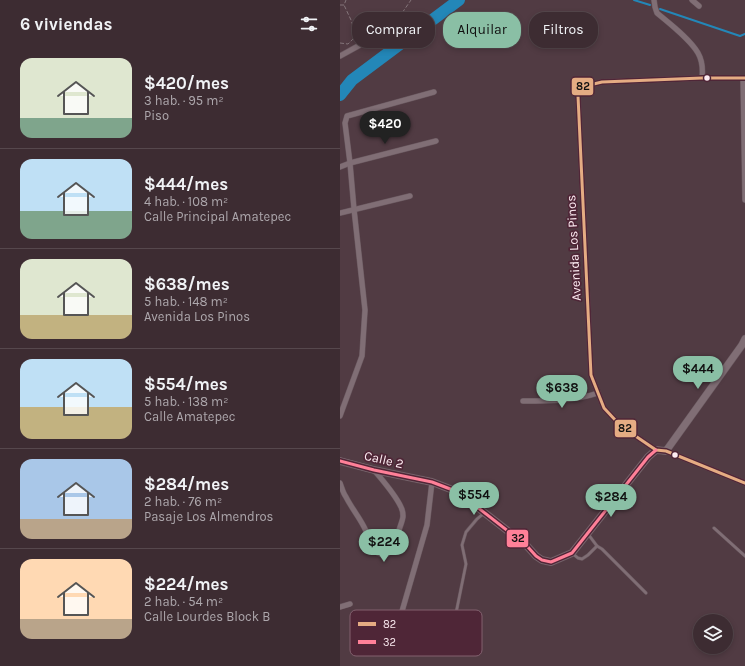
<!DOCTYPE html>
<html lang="es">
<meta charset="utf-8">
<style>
body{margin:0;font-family:Karla,sans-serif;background:#44343a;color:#f1f3f6;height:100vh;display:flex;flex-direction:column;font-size:15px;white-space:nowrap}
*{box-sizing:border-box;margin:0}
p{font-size:13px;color:#ada7ac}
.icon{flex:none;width:22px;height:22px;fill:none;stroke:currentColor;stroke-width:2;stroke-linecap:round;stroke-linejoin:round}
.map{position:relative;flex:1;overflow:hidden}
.panel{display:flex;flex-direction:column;background:#3d2c32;width:340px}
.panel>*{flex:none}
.hud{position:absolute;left:12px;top:12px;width:333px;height:36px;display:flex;gap:8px}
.buttons{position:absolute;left:353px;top:614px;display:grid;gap:8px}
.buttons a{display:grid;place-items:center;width:40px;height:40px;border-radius:50%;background:#3d2c32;box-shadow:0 2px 6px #0003,0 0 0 1px #56484d;font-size:20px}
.price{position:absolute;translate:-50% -34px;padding:0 9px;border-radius:14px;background:#8abfa5;color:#111;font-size:13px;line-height:26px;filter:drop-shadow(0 1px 2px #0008)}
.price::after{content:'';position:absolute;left:50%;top:24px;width:12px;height:9px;margin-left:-6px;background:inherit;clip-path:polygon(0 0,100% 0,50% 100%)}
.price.current{background:#222;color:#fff}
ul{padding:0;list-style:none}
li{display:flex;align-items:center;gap:12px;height:100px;padding:0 20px}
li+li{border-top:1px solid #56484d}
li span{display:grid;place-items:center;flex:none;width:112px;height:80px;border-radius:12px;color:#555}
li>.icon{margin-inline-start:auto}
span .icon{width:48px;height:48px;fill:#fffc;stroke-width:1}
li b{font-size:17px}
h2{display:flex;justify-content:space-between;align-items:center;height:48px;padding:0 20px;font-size:17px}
.chip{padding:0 14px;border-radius:16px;background:#3d2c32;box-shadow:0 2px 6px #0003,0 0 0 1px #56484d;font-size:14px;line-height:36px}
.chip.current{background:#8abfa5;color:#111}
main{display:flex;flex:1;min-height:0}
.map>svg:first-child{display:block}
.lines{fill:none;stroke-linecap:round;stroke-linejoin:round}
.stream{stroke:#2387b8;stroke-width:2}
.river{stroke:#2387b8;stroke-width:12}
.lane-casing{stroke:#69585f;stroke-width:3.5}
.street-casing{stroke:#69585f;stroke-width:6}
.secondary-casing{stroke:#69585f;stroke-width:8}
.path{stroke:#84757a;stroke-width:1;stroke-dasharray:4 2;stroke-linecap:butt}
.lane{stroke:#806e75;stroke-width:2.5}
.street{stroke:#806e75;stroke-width:5}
.secondary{stroke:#806e75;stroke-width:7}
.bus-1-casing{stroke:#4f2637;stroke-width:6}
.bus-2-casing{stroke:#4f2637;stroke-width:6}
.bus-1{stroke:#e5ac83;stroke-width:3}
.bus-2{stroke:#ff8098;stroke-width:3}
.bus-dot{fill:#fdecf2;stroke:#4f2637;stroke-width:1.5}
.labels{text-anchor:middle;stroke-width:3.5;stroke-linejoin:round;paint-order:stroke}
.street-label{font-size:13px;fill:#fdecf2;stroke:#4f2637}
.key{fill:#4f2637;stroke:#83616f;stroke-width:1}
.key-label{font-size:11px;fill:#fdecf2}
.line-badge{stroke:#4f2637;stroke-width:1.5}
.pale-badge-label{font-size:11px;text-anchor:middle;font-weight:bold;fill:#111}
</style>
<main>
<section class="panel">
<h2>6 viviendas<svg class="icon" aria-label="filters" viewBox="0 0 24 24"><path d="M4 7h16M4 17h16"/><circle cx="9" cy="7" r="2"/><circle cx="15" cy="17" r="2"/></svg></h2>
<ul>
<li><span style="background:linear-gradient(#dfe7d0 75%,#7fa58c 0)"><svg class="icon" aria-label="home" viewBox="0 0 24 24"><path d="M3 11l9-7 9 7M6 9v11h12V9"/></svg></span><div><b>$420/mes</b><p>3 hab. · 95 m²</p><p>Piso</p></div></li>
<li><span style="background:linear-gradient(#bfe0f5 65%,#7fa58c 0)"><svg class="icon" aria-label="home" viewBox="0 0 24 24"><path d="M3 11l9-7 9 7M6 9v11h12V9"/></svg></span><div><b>$444/mes</b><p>4 hab. · 108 m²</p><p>Calle Principal Amatepec</p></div></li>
<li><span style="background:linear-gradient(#dfe7d0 70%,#c2b280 0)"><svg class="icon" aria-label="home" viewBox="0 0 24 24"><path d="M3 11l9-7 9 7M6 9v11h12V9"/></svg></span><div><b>$638/mes</b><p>5 hab. · 148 m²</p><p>Avenida Los Pinos</p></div></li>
<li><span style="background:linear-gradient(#bfe0f5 60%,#c2b280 0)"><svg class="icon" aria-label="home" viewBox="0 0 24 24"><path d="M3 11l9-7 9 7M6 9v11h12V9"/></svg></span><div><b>$554/mes</b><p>5 hab. · 138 m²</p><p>Calle Amatepec</p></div></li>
<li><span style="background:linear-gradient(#a9c7e8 75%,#b9a48a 0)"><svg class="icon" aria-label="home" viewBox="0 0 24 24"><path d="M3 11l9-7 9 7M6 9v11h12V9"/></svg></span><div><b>$284/mes</b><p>2 hab. · 76 m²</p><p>Pasaje Los Almendros</p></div></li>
<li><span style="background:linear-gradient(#ffd9b3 75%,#b9a48a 0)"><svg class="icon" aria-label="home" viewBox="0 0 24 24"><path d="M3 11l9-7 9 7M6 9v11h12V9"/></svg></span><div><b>$224/mes</b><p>2 hab. · 54 m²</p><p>Calle Lourdes Block B</p></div></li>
</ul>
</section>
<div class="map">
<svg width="405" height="666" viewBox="0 0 405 666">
<rect width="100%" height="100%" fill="#513b43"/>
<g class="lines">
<g class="stream">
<polyline points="294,0 310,5"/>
<polyline points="320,9 400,36 405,34"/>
</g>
<polyline class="river" points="0,95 12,80 119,0"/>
<defs>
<g id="lane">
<polyline points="374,528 405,556"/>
<polyline points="248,534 257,546 262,549 306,593"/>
<polyline points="233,554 238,558 242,559 248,555 257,546"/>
<polyline points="114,623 126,564 122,545 126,532 137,519 143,514"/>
</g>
<g id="street">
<path d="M 314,0 L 315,7 L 317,13 C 330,24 350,39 358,53 C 362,60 363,69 362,78"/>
<polyline points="352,0 359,6"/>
<polyline points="0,56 20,45"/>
<polyline points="403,78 405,200"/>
<polyline points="0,167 10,163 96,141"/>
<polyline points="0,213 70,196"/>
<path d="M 183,401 C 209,401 234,401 258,393"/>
<polyline points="0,416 22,356 25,310 14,209 10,163 5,123 7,116 94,92"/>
<polyline points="316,450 291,433 278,423 264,408 251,375 238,96 241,87 262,82 362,78 405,78"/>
<polyline points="326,451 405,483"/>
<path d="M 0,483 C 2,488 3,493 6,497 C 12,509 21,519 26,531 C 29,538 31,549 38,553 C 52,562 57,536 60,527 C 61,524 63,519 63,516 C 63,513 62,509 61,507 C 55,494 43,481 34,470"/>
<polyline points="0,607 10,604"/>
<polyline points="56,632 87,525 92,482"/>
</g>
<polyline id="secondary" points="0,461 34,470 92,482 118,492 187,546 196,556 202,560 211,562 232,553 308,457 316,450 326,451 402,345 405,339"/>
</defs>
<use href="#lane" class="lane-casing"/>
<use href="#street" class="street-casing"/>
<use href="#secondary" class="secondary-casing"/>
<g class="path">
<polyline points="0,5 4,5 6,0"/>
<polyline points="13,39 16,41"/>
<polyline points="25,42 36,37 62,13 71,0"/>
<polyline points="0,43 8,44 16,36 11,20 4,5"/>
</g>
<use href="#lane" class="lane"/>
<use href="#street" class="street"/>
<use href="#secondary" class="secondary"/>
<defs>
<polyline id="bus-1" points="405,78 362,78 262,82 241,87 238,96 251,375 264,408 278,423 291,433 316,450 326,451 405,483"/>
<polyline id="bus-2" points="0,461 34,470 92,482 118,492 187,546 196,556 202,560 211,562 232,553 308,457 316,450"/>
</defs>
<use href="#bus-1" class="bus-1-casing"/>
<use href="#bus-2" class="bus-2-casing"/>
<use href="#bus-1" class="bus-1"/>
<use href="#bus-2" class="bus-2"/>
</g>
<g class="bus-dot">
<circle cx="367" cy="78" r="3.5"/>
<circle cx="335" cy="455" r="3.5"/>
</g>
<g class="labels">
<g class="street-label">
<text transform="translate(233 248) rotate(-93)" y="5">Avenida Los Pinos</text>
<text transform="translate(44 459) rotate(13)" y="5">Calle 2</text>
</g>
</g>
<rect x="10" y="610" width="132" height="46" rx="6" class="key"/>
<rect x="18" y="622" width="18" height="4" fill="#e5ac83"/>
<rect x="18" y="640" width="18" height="4" fill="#ff8098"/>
<g class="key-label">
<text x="43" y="628">82</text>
<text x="43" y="646">32</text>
</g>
<g class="line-badge">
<rect x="231" y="77" width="23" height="19" rx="4" fill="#e5ac83"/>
<rect x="274" y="419" width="23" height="19" rx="4" fill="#e5ac83"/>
<rect x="166" y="529" width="23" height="19" rx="4" fill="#ff8098"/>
</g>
<g class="pale-badge-label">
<text x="243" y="90">82</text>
<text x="285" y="432">82</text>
<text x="178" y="542">32</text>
</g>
</svg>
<div class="buttons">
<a><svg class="icon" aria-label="layers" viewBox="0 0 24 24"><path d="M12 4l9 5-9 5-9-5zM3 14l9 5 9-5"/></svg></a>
</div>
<b class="price current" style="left:45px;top:145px">$420</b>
<b class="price" style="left:358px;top:390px">$444</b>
<b class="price" style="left:222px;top:409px">$638</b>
<b class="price" style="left:134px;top:516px">$554</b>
<b class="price" style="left:271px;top:518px">$284</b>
<b class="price" style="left:44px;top:563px">$224</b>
<div class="hud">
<a class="chip">Comprar</a>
<a class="chip current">Alquilar</a>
<a class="chip">Filtros</a>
</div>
</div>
</main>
